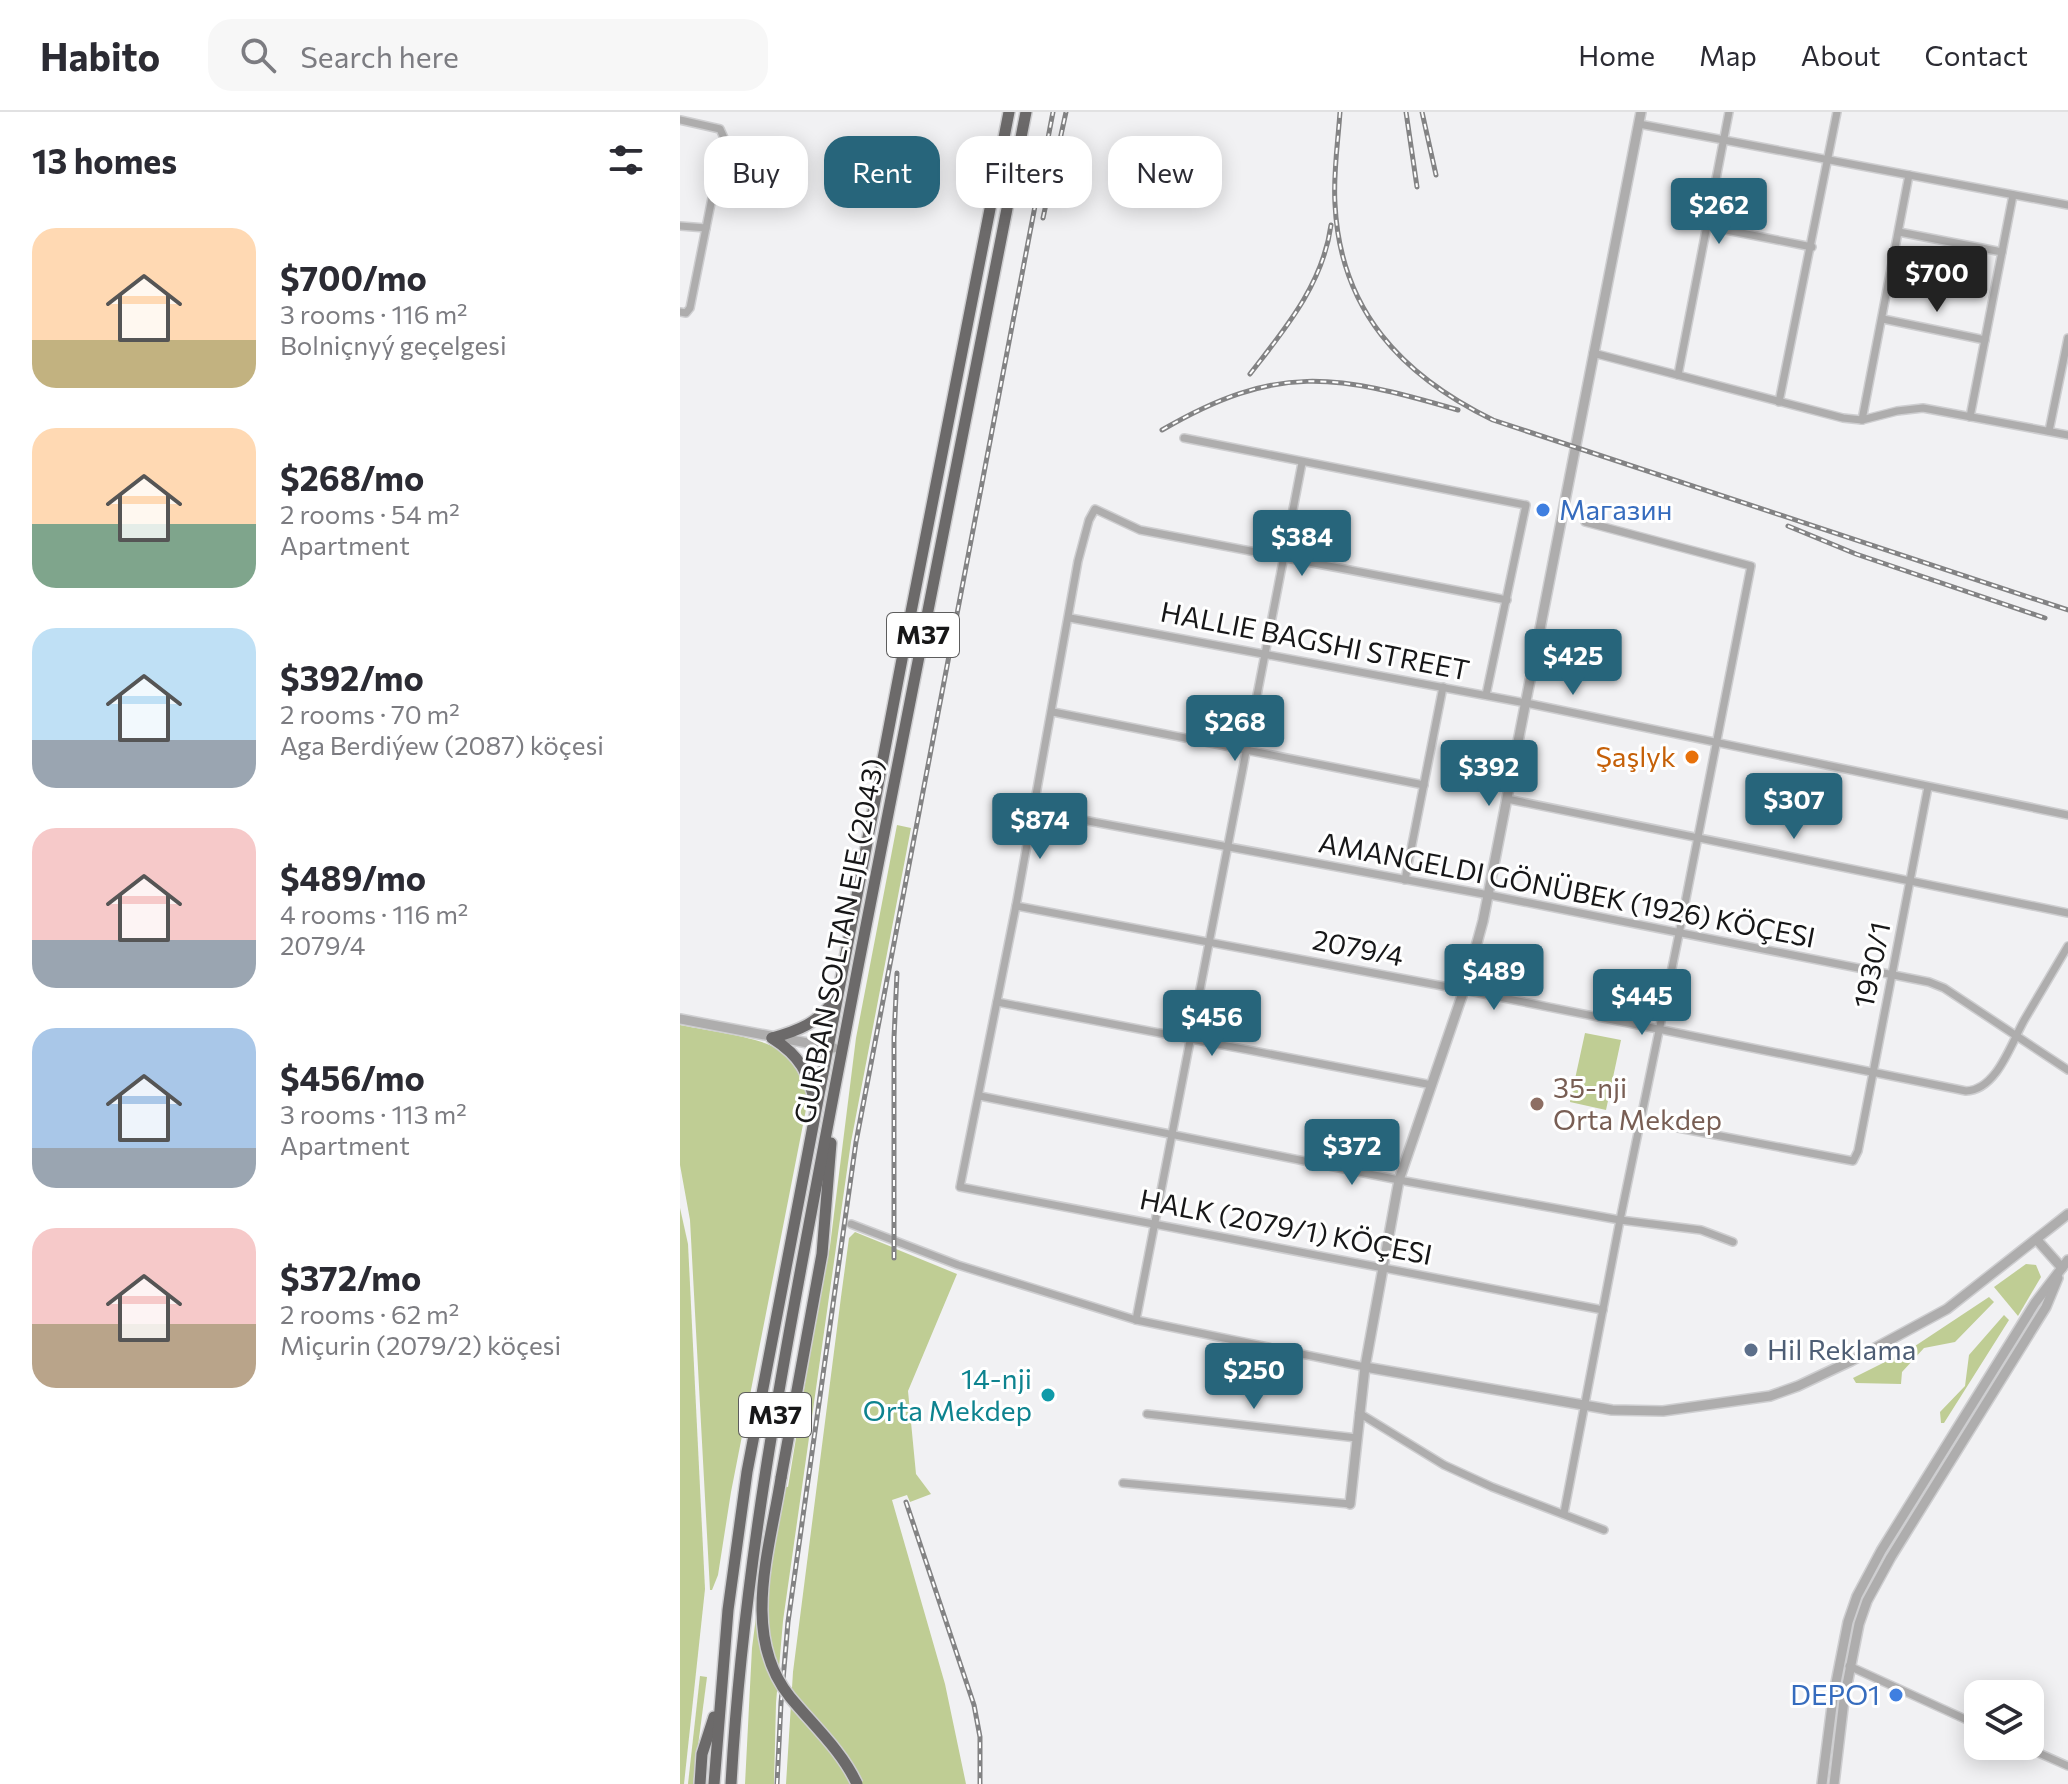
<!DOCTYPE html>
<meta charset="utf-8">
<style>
body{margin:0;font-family:Commissioner,sans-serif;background:#f7f7f7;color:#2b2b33;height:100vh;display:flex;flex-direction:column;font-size:30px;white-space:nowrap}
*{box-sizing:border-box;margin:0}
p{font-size:26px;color:#7c7c81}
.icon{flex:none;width:44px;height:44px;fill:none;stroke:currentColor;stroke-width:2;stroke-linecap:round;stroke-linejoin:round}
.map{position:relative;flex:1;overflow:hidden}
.side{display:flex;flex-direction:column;background:#fff;width:680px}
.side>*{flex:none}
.top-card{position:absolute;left:24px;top:24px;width:760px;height:72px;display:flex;gap:16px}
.buttons{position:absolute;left:1284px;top:1568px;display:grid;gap:16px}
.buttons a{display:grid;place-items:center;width:80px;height:80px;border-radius:16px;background:#fff;box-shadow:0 4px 20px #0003;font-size:40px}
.price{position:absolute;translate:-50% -68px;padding:0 18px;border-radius:8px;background:#27657b;color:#fff;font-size:26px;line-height:52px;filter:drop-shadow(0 2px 4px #0008)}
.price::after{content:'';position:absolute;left:50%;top:48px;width:24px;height:18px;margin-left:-12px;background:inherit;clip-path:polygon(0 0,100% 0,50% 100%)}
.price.on{background:#222;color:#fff}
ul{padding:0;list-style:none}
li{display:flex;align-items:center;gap:24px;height:200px;padding:0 32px}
li span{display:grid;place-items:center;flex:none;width:224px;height:160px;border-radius:24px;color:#555}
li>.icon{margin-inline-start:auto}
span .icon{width:96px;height:96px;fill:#fffc;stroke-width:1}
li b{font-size:34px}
h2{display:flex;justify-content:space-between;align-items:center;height:96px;padding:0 32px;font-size:34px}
.tag{padding:0 28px;border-radius:24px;background:#fff;box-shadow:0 4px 20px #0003;font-size:28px;line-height:72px}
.tag.on{background:#27657b;color:#fff}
header{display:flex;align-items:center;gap:48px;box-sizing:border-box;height:112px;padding:0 40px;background:#fff;border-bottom:2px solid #e1e1e2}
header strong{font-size:38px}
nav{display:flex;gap:44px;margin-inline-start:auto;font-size:28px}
.search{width:560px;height:72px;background:#f7f7f7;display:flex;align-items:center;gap:20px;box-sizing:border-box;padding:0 28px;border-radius:24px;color:#7c7c81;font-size:30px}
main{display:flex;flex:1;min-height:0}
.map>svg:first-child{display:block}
.green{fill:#bfcd94}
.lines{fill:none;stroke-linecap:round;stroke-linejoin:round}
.minor-casing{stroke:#ceced0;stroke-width:10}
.tertiary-casing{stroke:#ceced0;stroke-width:12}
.trunk-casing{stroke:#ceced0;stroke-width:14}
.minor{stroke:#aeadad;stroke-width:7}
.tertiary{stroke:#aeadad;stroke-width:9}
.trunk{stroke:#6c6a6a;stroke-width:11}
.rail-casing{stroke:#838384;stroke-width:5}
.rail{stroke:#fff;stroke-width:2;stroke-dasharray:6;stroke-linecap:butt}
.trunk-bridge-casing{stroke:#ceced0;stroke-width:14;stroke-linecap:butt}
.trunk-bridge{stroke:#6c6a6a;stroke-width:11}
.shop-dot{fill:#3f7fe0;stroke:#fff;stroke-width:3}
.food-dot{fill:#e8710a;stroke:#fff;stroke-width:3}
.education-dot{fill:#8d6e63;stroke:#fff;stroke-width:3}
.service-dot{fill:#5c6f8a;stroke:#fff;stroke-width:3}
.culture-dot{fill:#0f9aa8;stroke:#fff;stroke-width:3}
.labels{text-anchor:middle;stroke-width:6;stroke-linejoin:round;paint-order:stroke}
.shield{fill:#fff;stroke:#5d5d5d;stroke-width:2}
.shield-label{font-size:26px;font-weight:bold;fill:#171718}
.shop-label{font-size:28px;fill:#366cbe;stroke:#fff;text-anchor:start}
.street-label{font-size:28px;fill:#171718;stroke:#fff}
.food-label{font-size:28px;fill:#c56008;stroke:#fff;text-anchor:end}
.education-label{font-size:28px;fill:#785e54;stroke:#fff;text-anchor:start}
.service-label{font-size:28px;fill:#4e5e75;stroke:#fff;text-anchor:start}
.culture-label{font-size:28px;fill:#0d838f;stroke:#fff;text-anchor:end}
</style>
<header>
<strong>Habito</strong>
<div class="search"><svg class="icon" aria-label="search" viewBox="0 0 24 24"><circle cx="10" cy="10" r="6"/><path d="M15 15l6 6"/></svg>Search here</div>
<nav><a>Home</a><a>Map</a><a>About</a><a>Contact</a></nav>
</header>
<main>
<section class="side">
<h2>13 homes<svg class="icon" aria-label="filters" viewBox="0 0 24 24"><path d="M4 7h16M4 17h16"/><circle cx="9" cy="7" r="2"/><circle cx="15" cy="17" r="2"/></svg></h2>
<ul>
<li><span style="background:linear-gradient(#ffd9b3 70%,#c2b280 0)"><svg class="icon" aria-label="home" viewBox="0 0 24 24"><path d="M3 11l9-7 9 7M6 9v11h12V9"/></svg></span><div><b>$700/mo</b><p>3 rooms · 116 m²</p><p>Bolniçnyý geçelgesi</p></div></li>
<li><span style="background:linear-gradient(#ffd9b3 60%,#7fa58c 0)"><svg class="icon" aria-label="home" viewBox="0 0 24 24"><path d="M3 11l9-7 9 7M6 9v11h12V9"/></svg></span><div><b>$268/mo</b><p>2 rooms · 54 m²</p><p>Apartment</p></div></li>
<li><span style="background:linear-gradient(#bfe0f5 70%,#9aa5b1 0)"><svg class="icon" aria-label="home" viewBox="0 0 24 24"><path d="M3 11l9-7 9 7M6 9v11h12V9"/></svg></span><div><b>$392/mo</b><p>2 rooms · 70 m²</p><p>Aga Berdiýew (2087) köçesi</p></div></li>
<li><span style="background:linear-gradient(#f6c9c9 70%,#9aa5b1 0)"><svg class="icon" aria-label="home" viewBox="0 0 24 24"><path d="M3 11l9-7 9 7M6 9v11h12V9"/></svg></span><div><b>$489/mo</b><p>4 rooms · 116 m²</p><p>2079/4</p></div></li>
<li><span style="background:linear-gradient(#a9c7e8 75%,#9aa5b1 0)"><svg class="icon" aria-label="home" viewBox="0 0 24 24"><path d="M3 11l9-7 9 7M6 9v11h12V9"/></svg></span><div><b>$456/mo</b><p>3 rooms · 113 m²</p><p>Apartment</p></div></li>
<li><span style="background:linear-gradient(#f6c9c9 60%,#b9a48a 0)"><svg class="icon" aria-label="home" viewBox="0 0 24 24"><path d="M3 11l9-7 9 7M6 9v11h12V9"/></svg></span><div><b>$372/mo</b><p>2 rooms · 62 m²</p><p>Miçurin (2079/2) köçesi</p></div></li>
</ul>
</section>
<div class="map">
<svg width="1388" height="1672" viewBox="0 0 1388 1672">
<rect width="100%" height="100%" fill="#f1f1f3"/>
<g class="green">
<polygon points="217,713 231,716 171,1030 103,1509 96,1591 94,1672 65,1672 72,1536 93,1373 108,1375 135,1210 150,1134 176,926"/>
<path d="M 0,913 C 23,918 80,925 97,937 C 114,948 123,967 128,987 L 51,1380 L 38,1463 L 32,1478 L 30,1478 L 10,1108 L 0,1053 Z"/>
<polygon points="905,921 941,928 926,998 890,990"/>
<polygon points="0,1096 8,1132 25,1477 4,1672 0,1672"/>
<polygon points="175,1120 212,1135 212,1147 216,1147 216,1137 277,1162 228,1279 236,1362 251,1382 230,1390 227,1383 212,1388 265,1572 286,1672 106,1672 113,1560 161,1185 169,1126"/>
<polygon points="1346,1152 1356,1153 1361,1165 1338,1204 1314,1175"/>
<polygon points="1309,1185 1314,1190 1275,1230 1244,1236 1222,1260 1221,1272 1176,1271 1173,1266 1229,1238"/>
<polygon points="1324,1203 1329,1208 1264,1311 1261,1311 1260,1300 1285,1274 1289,1243"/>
<polygon points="20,1564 27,1565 13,1672 8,1672"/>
</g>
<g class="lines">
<defs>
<g id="minor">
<polyline points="0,8 40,17 44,26 26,116 0,114"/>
<polyline points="959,12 1388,93"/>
<polyline points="1026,114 1132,135"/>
<polyline points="1219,120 1322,140"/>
<polyline points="0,200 6,201 10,196 26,116"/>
<polyline points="1203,207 1305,228"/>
<polyline points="913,241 1163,306 1182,308 1217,299 1243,296 1388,323"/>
<polyline points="998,263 1049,0"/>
<polyline points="1099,290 1157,0"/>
<polyline points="1290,305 1333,83"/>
<polyline points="1182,308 1229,63"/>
<polyline points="1369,319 1388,226"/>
<polyline points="504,326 846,393 806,583"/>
<polyline points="827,488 460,418 415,397 409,408 398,449 336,794 280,1075 923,1198"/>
<polyline points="390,506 846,591 1388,703"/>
<polyline points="373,600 744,673"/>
<polyline points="827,687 1388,801"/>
<polyline points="354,699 809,783 1249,870 1264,876 1388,958"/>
<polyline points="725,768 763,575"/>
<path d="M 336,794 L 784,878 L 1286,979 C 1318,978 1332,928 1346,905 C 1360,881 1374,858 1388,834"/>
<polyline points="317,890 752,973"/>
<polyline points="300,984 719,1068 940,1108 1021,1118 1053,1130"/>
<polyline points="961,1009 1173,1049 1178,1039 1248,675"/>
<polyline points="171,1112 278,1153 456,1208 685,1255"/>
<polyline points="456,1208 622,351"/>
<polyline points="679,1301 764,1353 812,1375 924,1418"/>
<polyline points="467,1302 677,1326"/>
<polyline points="443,1371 670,1392"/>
<polyline points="884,1401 940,1108 999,822 1071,454 905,410"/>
<polyline points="1169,1554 1298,1613"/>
<polyline points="1343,1634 1388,1654"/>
</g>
<g id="tertiary">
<polyline points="0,907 154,936"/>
<polyline points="1357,1128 1382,1156"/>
<polyline points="685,1255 932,1298 983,1299 1090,1284 1118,1274 1171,1249 1267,1197 1388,1102"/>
<polyline points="670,1392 685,1255 719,1068 784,878 803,809 961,0"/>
<polyline points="1142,1672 1153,1586 1168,1510 1177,1484 1201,1439 1355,1191 1388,1148"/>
<polyline points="1154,1672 1164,1588 1179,1512 1187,1489 1211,1445 1366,1195 1378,1166"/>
</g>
<g id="trunk">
<path d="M 92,926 C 122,945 127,960 136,993"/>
<path d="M 92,926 C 117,919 139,911 154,888"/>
<polyline points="101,1366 142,1142 151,1031"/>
<polyline points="20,1672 22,1642 34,1605"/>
<polyline points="34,1672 48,1498 67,1360 231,500 329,0"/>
<path d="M 51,1672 C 64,1439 111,1209 154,980 C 216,653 283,327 346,0"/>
</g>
</defs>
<use href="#minor" class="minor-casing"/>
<use href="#tertiary" class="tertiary-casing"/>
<use href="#trunk" class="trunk-casing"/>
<use href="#minor" class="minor"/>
<use href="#tertiary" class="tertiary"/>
<use href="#trunk" class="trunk"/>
<defs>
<g id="rail">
<path d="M 660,0 C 658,30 653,62 655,92 C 660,198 721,263 813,308 L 1388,498"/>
<polyline points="726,0 737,75"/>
<polyline points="742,0 756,63"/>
<polyline points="363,106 386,0"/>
<path d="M 570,262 C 605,217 643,172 651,113"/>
<path d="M 482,318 C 597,251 655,262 778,298"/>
<polyline points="1108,414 1176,442 1365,506"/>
<polyline points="214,1146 214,926 217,861"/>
<polyline points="226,1390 294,1593 300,1625 300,1672"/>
<polyline points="97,1672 101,1591 108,1510 176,1030 373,0"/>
</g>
</defs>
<use href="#rail" class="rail-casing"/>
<use href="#rail" class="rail"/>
<defs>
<path id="trunk-bridge" d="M 101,1366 C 90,1437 60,1523 110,1585 C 133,1613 162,1639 177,1672"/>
</defs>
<use href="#trunk-bridge" class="trunk-bridge-casing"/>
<use href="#trunk-bridge" class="trunk-bridge"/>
</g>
<g class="shop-dot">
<circle cx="863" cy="398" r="8"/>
<circle cx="1216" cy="1583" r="8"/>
</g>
<circle class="food-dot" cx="1012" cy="645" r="8"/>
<circle class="education-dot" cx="857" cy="992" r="8"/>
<circle class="service-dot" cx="1071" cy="1238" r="8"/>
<circle class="culture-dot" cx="368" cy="1283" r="8"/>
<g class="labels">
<g class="shield">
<rect x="207" y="501" width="72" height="44" rx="6"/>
<rect x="59" y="1281" width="72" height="44" rx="6"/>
</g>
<g class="shield-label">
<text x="243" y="532">M37</text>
<text x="95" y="1312">M37</text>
</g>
<g class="shop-label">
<text x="879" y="408">Магазин</text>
<text x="1200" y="1593" text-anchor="end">DEPO1</text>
</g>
<g class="street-label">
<text transform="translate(635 529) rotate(11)" y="10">HALLIE BAGSHI STREET</text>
<text transform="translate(887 778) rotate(11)" y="10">AMANGELDI GÖNÜBEK (1926) KÖÇESI</text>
<text transform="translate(159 829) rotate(-79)" y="10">GURBAN SOLTAN EJE (2043)</text>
<text transform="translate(678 836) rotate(11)" y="10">2079/4</text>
<text transform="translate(1192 853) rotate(-78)" y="10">1930/1</text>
<text transform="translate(606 1115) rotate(11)" y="10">HALK (2079/1) KÖÇESI</text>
</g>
<g class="food-label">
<text x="996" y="655">Şaşlyk</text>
</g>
<g class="education-label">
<text x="873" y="986">35-nji<tspan x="873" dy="32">Orta Mekdep</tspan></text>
</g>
<g class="service-label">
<text x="1087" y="1248">Hil Reklama</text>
</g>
<g class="culture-label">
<text x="352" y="1277">14-nji<tspan x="352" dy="32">Orta Mekdep</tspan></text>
</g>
</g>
</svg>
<div class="buttons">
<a><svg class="icon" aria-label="layers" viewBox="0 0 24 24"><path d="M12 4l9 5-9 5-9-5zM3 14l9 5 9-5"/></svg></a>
</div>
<b class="price" style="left:1039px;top:134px">$262</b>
<b class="price on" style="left:1257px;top:202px">$700</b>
<b class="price" style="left:622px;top:466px">$384</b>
<b class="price" style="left:893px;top:585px">$425</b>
<b class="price" style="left:555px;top:651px">$268</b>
<b class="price" style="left:809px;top:696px">$392</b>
<b class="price" style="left:1114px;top:729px">$307</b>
<b class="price" style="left:360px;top:749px">$874</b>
<b class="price" style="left:814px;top:900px">$489</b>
<b class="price" style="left:962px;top:925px">$445</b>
<b class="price" style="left:532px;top:946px">$456</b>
<b class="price" style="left:672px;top:1075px">$372</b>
<b class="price" style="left:574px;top:1299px">$250</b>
<div class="top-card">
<a class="tag">Buy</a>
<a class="tag on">Rent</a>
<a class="tag">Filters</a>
<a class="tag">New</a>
</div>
</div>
</main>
